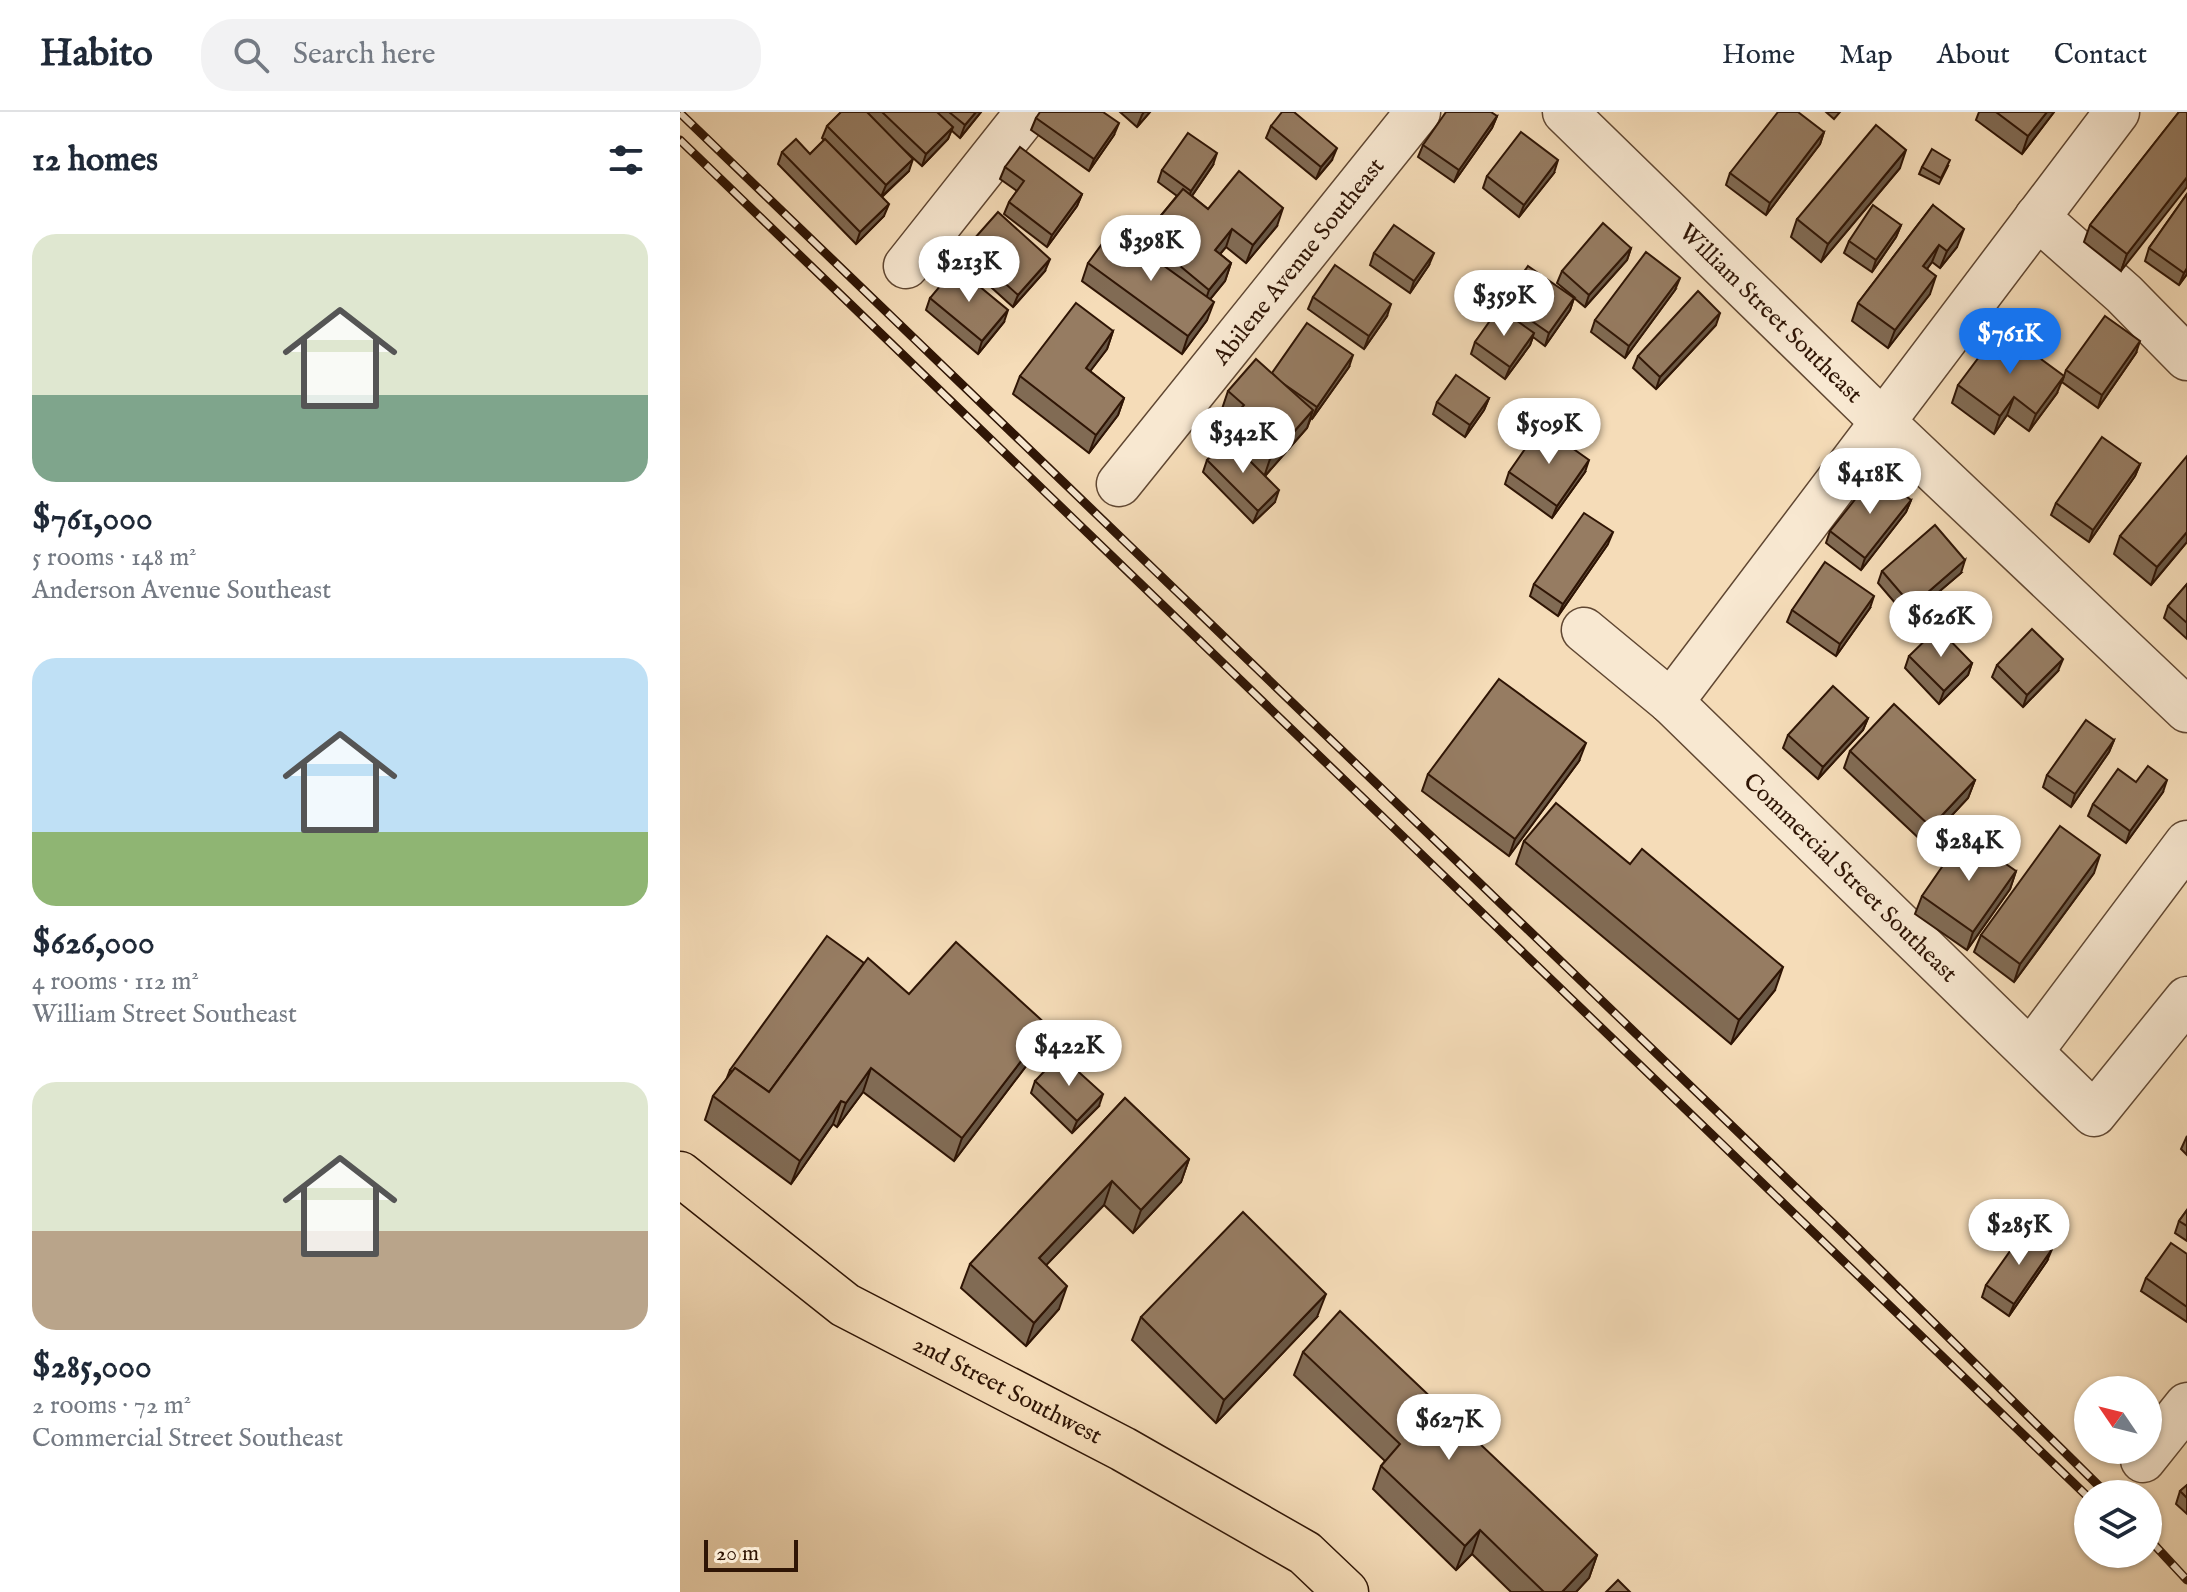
<!DOCTYPE html>
<meta charset="utf-8">
<style>
body{margin:0;font-family:"IM FELL English",serif;background:#f2f2f3;color:#1f2937;height:100vh;display:flex;flex-direction:column;font-size:30px;white-space:nowrap}
*{box-sizing:border-box;margin:0}
p{font-size:26px;color:#747a83}
.icon{flex:none;width:44px;height:44px;fill:none;stroke:currentColor;stroke-width:2;stroke-linecap:round;stroke-linejoin:round}
.map{position:relative;flex:1;overflow:hidden}
.panel{display:flex;flex-direction:column;background:#fff;width:680px}
.panel>*{flex:none}
.needle{width:52px;rotate:305deg}
.controls{position:absolute;left:1394px;top:1264px;display:grid;gap:16px}
.controls a{display:grid;place-items:center;width:88px;height:88px;border-radius:50%;background:#fff;box-shadow:0 2px 6px #0004;font-size:40px}
.scale{position:absolute;left:24px;bottom:20px;width:94px;box-sizing:border-box;padding-left:8px;border:4px solid #2f1505;border-top:0;font-size:22px;line-height:28px;white-space:nowrap;color:#2f1505;-webkit-text-stroke:6px #f8e8d1;paint-order:stroke}
.price{position:absolute;translate:-50% -68px;padding:0 18px;border-radius:28px;background:#fff;color:#222;font-size:26px;line-height:52px;filter:drop-shadow(0 2px 4px #0008)}
.price::after{content:'';position:absolute;left:50%;top:48px;width:24px;height:18px;margin-left:-12px;background:inherit;clip-path:polygon(0 0,100% 0,50% 100%)}
.price.selected{background:#1a73e8;color:#fff}
ul{padding:0;list-style:none}
li{display:grid;align-content:center;gap:16px;height:424px;padding:0 32px}
li span{display:grid;place-items:center;height:248px;border-radius:24px;color:#555}
li>.icon{margin-inline-start:auto}
span .icon{width:144px;height:144px;fill:#fffc;stroke-width:1}
li b{font-size:34px}
h2{display:flex;justify-content:space-between;align-items:center;height:96px;padding:0 32px;font-size:34px}
header{display:flex;align-items:center;gap:48px;box-sizing:border-box;height:112px;padding:0 40px;background:#fff;border-bottom:2px solid #e0e1e3}
header strong{font-size:38px}
nav{display:flex;gap:44px;margin-inline-start:auto;font-size:28px}
.search{width:560px;height:72px;background:#f2f2f3;display:flex;align-items:center;gap:20px;box-sizing:border-box;padding:0 28px;border-radius:32px;color:#747a83;font-size:30px}
main{display:flex;flex:1;min-height:0}
.map>svg:first-child{display:block}
.lines{fill:none;stroke-linecap:round;stroke-linejoin:round}
.minor-casing{stroke:#604732;stroke-width:47}
.major-casing{stroke:#2f1505;stroke-width:47}
.minor{stroke:#f8e8d1;stroke-width:44}
.major{stroke:#f5dcb8;stroke-width:44}
.rail-casing{stroke:#2f1505;stroke-width:9}
.rail{stroke:#f8e8d1;stroke-width:6;stroke-dasharray:18;stroke-linecap:butt}
.wall{fill:#816b54;stroke:#2f1505;stroke-width:2}
.shaded-wall{fill:#695745;stroke:#2f1505;stroke-width:2}
.building{fill:#967c62;stroke:#2f1505;stroke-width:2}
.labels{text-anchor:middle;stroke-width:7;stroke-linejoin:round;paint-order:stroke}
.street-label{font-size:24px;fill:#2f1505;stroke:#f8e8d1}
</style>
<header>
<strong>Habito</strong>
<div class="search"><svg class="icon" aria-label="search" viewBox="0 0 24 24"><circle cx="10" cy="10" r="6"/><path d="M15 15l6 6"/></svg>Search here</div>
<nav><a>Home</a><a>Map</a><a>About</a><a>Contact</a></nav>
</header>
<main>
<section class="panel">
<h2>12 homes<svg class="icon" aria-label="filters" viewBox="0 0 24 24"><path d="M4 7h16M4 17h16"/><circle cx="9" cy="7" r="2"/><circle cx="15" cy="17" r="2"/></svg></h2>
<ul>
<li><span style="background:linear-gradient(#dfe7d0 65%,#7fa58c 0)"><svg class="icon" aria-label="home" viewBox="0 0 24 24"><path d="M3 11l9-7 9 7M6 9v11h12V9"/></svg></span><div><b>$761,000</b><p>5 rooms · 148 m²</p><p>Anderson Avenue Southeast</p></div></li>
<li><span style="background:linear-gradient(#bfe0f5 70%,#8fb573 0)"><svg class="icon" aria-label="home" viewBox="0 0 24 24"><path d="M3 11l9-7 9 7M6 9v11h12V9"/></svg></span><div><b>$626,000</b><p>4 rooms · 112 m²</p><p>William Street Southeast</p></div></li>
<li><span style="background:linear-gradient(#dfe7d0 60%,#b9a48a 0)"><svg class="icon" aria-label="home" viewBox="0 0 24 24"><path d="M3 11l9-7 9 7M6 9v11h12V9"/></svg></span><div><b>$285,000</b><p>2 rooms · 72 m²</p><p>Commercial Street Southeast</p></div></li>
</ul>
</section>
<div class="map">
<svg width="1507" height="1480" viewBox="0 0 1507 1480">
<rect width="100%" height="100%" fill="#f5dcb8"/>
<filter id="stains"><feTurbulence type="fractalNoise" baseFrequency=".0025" numOctaves="4"/><feColorMatrix values="0 0 0 0 .2 0 0 0 0 .09 0 0 0 0 .02 0 0 0 .5 -.17"/></filter>
<radialGradient id="worn" r=".72"><stop offset=".6" stop-color="#630" stop-opacity="0"/><stop offset="1" stop-color="#630" stop-opacity=".3"/></radialGradient>
<g class="lines">
<defs>
<g id="minor">
<path id="s1" d="M 885,0 L 1202,309 L 1507,598"/>
<polyline points="1357,105 1444,182 1507,246"/>
<polyline points="226,154 348,0"/>
<path id="s2" d="M 439,372 L 738,0"/>
<path id="s3" d="M 904,518 L 991,590 L 1414,1002 L 1507,887"/>
<polyline points="991,590 1437,0"/>
<polyline points="1351,939 1507,731"/>
<polyline points="1463,1348 1507,1293"/>
</g>
<g id="major">
<path id="s4" d="M 0,1062 L 165,1193 L 443,1337 L 625,1441 L 666,1480"/>
</g>
</defs>
<use href="#minor" class="minor-casing"/>
<use href="#major" class="major-casing"/>
<use href="#minor" class="minor"/>
<use href="#major" class="major"/>
<defs>
<g id="rail">
<polyline points="0,1 1163,1121 1427,1382"/>
<polyline points="0,28 1408,1385"/>
<polyline points="1468,1426 1507,1468"/>
</g>
</defs>
<use href="#rail" class="rail-casing"/>
<use href="#rail" class="rail"/>
</g>
<g class="wall">
<polygon points="161,0 301,0 280,26 271,18 268,27 242,54 221,35 229,59 202,85 204,104 176,132 98,52 102,40 130,42 144,28 142,26 147,14"/>
<polygon points="440,0 470,0 457,15"/>
<polygon points="1146,0 1160,0 1154,7"/>
<polygon points="1299,0 1374,0 1342,42 1296,8"/>
<polygon points="1499,0 1441,159 1404,130 1410,113"/>
<polygon points="817,4 812,16 774,70 738,45 743,33"/>
<polygon points="356,6 434,23 409,59 351,18"/>
<polygon points="591,14 652,48 636,67 586,26"/>
<polygon points="1144,20 1140,32 1086,103 1046,73 1050,61"/>
<polygon points="533,53 512,84 528,97 597,114 566,151 546,135 540,142 551,151 545,169 530,187 527,208 502,242 402,169 408,151 460,136 464,124 497,84 478,70 482,58"/>
<polygon points="1268,54 1259,72 1239,62 1242,55"/>
<polygon points="325,55 402,82 397,94 367,135 324,102 329,90 337,79 320,67"/>
<polygon points="1220,56 1141,150 1111,125 1117,107"/>
<polygon points="874,61 839,105 803,76 807,64"/>
<polygon points="1507,82 1507,162 1499,173 1465,149 1469,136"/>
<polygon points="1253,93 1277,135 1260,156 1252,150 1247,157 1250,182 1208,236 1172,209 1178,191"/>
<polygon points="1221,113 1216,125 1192,160 1164,141 1169,129"/>
<polygon points="286,136 365,159 333,195 281,148"/>
<polygon points="951,136 947,148 905,195 894,186 890,198 865,234 853,225 850,233 825,267 791,242 795,230 821,197 823,189 894,185 877,171 882,159"/>
<polygon points="694,141 749,153 730,181 690,153"/>
<polygon points="995,178 945,246 911,220 915,208"/>
<polygon points="633,185 707,204 684,237 628,197"/>
<polygon points="250,186 324,210 298,242 246,198"/>
<polygon points="1036,213 976,277 953,256 958,244"/>
<polygon points="433,219 427,237 410,259 444,286 438,303 409,341 333,282 340,264"/>
<polygon points="1456,241 1418,296 1382,270 1386,258"/>
<polygon points="669,255 632,307 631,306 627,316 585,364 595,390 573,411 523,360 527,348 545,330 543,328 549,310 552,306 542,297 548,279 592,261"/>
<polygon points="1278,273 1377,281 1349,319 1327,303 1314,322 1272,291"/>
<polygon points="809,286 804,298 785,325 753,302 757,290"/>
<polygon points="1460,352 1455,364 1409,430 1371,403 1376,391"/>
<polygon points="829,360 905,360 872,406 825,372"/>
<polygon points="1231,388 1226,400 1181,458 1146,431 1150,419"/>
<polygon points="1440,424 1507,430 1471,473 1434,442"/>
<polygon points="928,432 878,504 850,484 854,472"/>
<polygon points="1202,459 1281,461 1228,506 1198,471"/>
<polygon points="1507,472 1507,527 1484,506 1488,494"/>
<polygon points="1190,496 1156,544 1107,510 1112,498"/>
<polygon points="1229,544 1292,551 1288,563 1259,592 1225,556"/>
<polygon points="1317,553 1378,559 1343,595 1312,565"/>
<polygon points="1188,606 1183,618 1138,667 1103,636 1108,623"/>
<polygon points="1434,628 1429,640 1391,695 1363,675 1367,663"/>
<polygon points="1170,639 1295,668 1288,686 1245,732 1164,656"/>
<polygon points="899,649 829,744 742,679 748,662"/>
<polygon points="1456,670 1483,680 1446,731 1408,704 1413,692"/>
<polygon points="844,729 950,752 1095,878 1051,932 836,752"/>
<polygon points="1336,759 1330,777 1287,838 1235,802 1242,784"/>
<polygon points="1414,761 1334,870 1294,840 1301,823"/>
<polygon points="229,882 368,914 359,937 274,1049 183,980 157,1015 153,1012 111,1072 25,1008 33,984 46,968 50,958"/>
<polygon points="355,969 419,994 392,1021 351,981"/>
<polygon points="445,986 509,1047 501,1070 453,1121 424,1093 366,1153 379,1197 346,1234 281,1176 290,1152"/>
<polygon points="1507,1024 1507,1043 1501,1037"/>
<polygon points="1507,1098 1507,1129 1495,1121 1499,1109"/>
<polygon points="1507,1142 1507,1210 1461,1179 1466,1166"/>
<polygon points="1367,1149 1329,1204 1302,1185 1306,1173"/>
<polygon points="461,1205 637,1205 536,1311 452,1228"/>
<polygon points="623,1240 917,1443 909,1466 896,1480 831,1480 792,1442 776,1458 693,1377 701,1354 705,1349 614,1263"/>
<polygon points="1507,1373 1507,1402 1496,1392 1500,1379"/>
</g>
<g class="shaded-wall">
<polygon points="296,0 301,0 280,26 285,13"/>
<polygon points="464,0 470,0 457,15 462,3"/>
<polygon points="1367,0 1374,0 1342,42 1348,24"/>
<polygon points="817,4 812,16 774,70 779,58"/>
<polygon points="439,11 434,23 409,59 414,47"/>
<polygon points="273,15 268,27 242,54 246,42"/>
<polygon points="1144,20 1140,32 1086,103 1090,91"/>
<polygon points="657,36 652,48 636,67 641,55"/>
<polygon points="1226,38 1220,56 1141,150 1148,132"/>
<polygon points="537,41 533,53 507,91 511,79"/>
<polygon points="233,47 229,59 201,85 206,73"/>
<polygon points="878,48 874,61 839,105 844,93"/>
<polygon points="1507,65 1507,75 1441,159 1447,142"/>
<polygon points="402,82 397,94 367,135 372,123"/>
<polygon points="209,92 204,104 176,132 180,120"/>
<polygon points="603,96 597,114 566,151 573,133"/>
<polygon points="1221,113 1216,125 1192,160 1196,148"/>
<polygon points="552,117 546,135 528,156 535,138"/>
<polygon points="1284,117 1277,135 1260,156 1267,139"/>
<polygon points="1259,133 1252,150 1236,172 1243,154"/>
<polygon points="951,136 947,148 905,195 909,183"/>
<polygon points="754,141 749,153 730,181 734,169"/>
<polygon points="370,147 365,159 333,195 338,183"/>
<polygon points="551,151 545,169 523,196 529,178"/>
<polygon points="1507,156 1507,162 1499,173 1504,161"/>
<polygon points="1256,164 1250,182 1208,236 1215,218"/>
<polygon points="1000,166 995,178 945,246 949,234"/>
<polygon points="894,186 890,198 865,234 869,221"/>
<polygon points="534,190 527,208 502,242 508,224"/>
<polygon points="711,192 707,204 684,237 689,224"/>
<polygon points="328,198 324,210 298,242 302,229"/>
<polygon points="1040,201 1036,213 976,277 980,265"/>
<polygon points="433,219 427,237 399,274 406,256"/>
<polygon points="854,221 850,233 825,267 830,255"/>
<polygon points="1460,229 1456,241 1418,296 1422,283"/>
<polygon points="673,243 669,255 632,307 637,295"/>
<polygon points="1384,264 1377,281 1349,319 1356,302"/>
<polygon points="1334,285 1327,303 1314,322 1320,304"/>
<polygon points="444,286 438,303 409,341 416,323"/>
<polygon points="809,286 804,298 785,325 790,313"/>
<polygon points="633,298 627,316 584,365 590,347"/>
<polygon points="909,348 905,360 872,406 877,394"/>
<polygon points="1460,352 1455,364 1409,430 1413,418"/>
<polygon points="599,378 595,390 573,411 578,399"/>
<polygon points="1231,388 1226,400 1181,458 1185,446"/>
<polygon points="933,420 928,432 878,504 883,492"/>
<polygon points="1507,420 1507,430 1471,473 1477,455"/>
<polygon points="1285,448 1281,461 1228,506 1232,494"/>
<polygon points="1194,484 1190,496 1156,544 1160,532"/>
<polygon points="1383,547 1378,559 1343,595 1347,583"/>
<polygon points="1292,551 1288,563 1259,592 1264,579"/>
<polygon points="1188,606 1183,618 1138,667 1143,655"/>
<polygon points="1434,628 1429,640 1391,695 1395,682"/>
<polygon points="906,631 899,649 829,744 835,727"/>
<polygon points="1295,668 1288,686 1245,732 1251,715"/>
<polygon points="1487,668 1483,680 1446,731 1450,719"/>
<polygon points="1420,743 1414,761 1334,870 1340,852"/>
<polygon points="1336,759 1330,777 1287,838 1293,820"/>
<polygon points="1103,855 1095,878 1051,932 1059,908"/>
<polygon points="368,914 359,937 274,1049 282,1026"/>
<polygon points="191,956 183,980 157,1015 166,991"/>
<polygon points="423,982 419,994 392,1021 397,1009"/>
<polygon points="161,989 153,1012 111,1072 120,1049"/>
<polygon points="509,1047 501,1070 453,1121 461,1098"/>
<polygon points="432,1069 424,1093 351,1169 359,1146"/>
<polygon points="1372,1137 1367,1149 1329,1204 1334,1192"/>
<polygon points="387,1174 379,1197 346,1234 354,1211"/>
<polygon points="646,1182 637,1205 536,1311 544,1288"/>
<polygon points="800,1418 792,1442 776,1458 785,1434"/>
<polygon points="917,1443 909,1466 896,1480 882,1480"/>
</g>
<g class="building">
<polygon points="161,0 187,0 233,47 206,73 147,14"/>
<polygon points="202,0 257,0 273,15 246,42"/>
<polygon points="269,0 296,0 285,13"/>
<polygon points="360,0 423,0 439,11 414,47 356,6"/>
<polygon points="602,0 614,0 657,36 641,55 591,14"/>
<polygon points="766,0 811,0 817,4 779,58 743,33"/>
<polygon points="1098,0 1118,0 1144,20 1090,91 1050,61"/>
<polygon points="1316,0 1367,0 1348,24"/>
<polygon points="1499,0 1507,0 1507,65 1447,142 1410,113"/>
<polygon points="1196,13 1226,38 1148,132 1117,107"/>
<polygon points="841,20 878,48 844,93 807,64"/>
<polygon points="508,21 537,41 511,79 482,58"/>
<polygon points="116,27 130,42 145,27 209,92 180,120 102,40"/>
<polygon points="340,35 402,82 372,123 329,90 344,69 325,55"/>
<polygon points="1252,37 1270,48 1261,66 1242,55"/>
<polygon points="559,59 603,96 573,133 552,117 535,138 551,151 529,178 464,124 503,77 528,97"/>
<polygon points="1507,82 1507,156 1504,161 1469,136"/>
<polygon points="1193,93 1221,113 1196,148 1169,129"/>
<polygon points="1253,93 1284,117 1267,139 1259,133 1243,154 1256,164 1215,218 1178,191"/>
<polygon points="318,100 370,147 338,183 286,136"/>
<polygon points="923,111 951,136 909,183 882,159"/>
<polygon points="714,113 754,141 734,169 694,141"/>
<polygon points="433,117 534,190 508,224 408,151"/>
<polygon points="966,140 1000,166 949,234 915,208"/>
<polygon points="655,153 711,192 689,224 633,185"/>
<polygon points="848,154 894,186 869,221 823,189"/>
<polygon points="276,155 328,198 302,229 250,186"/>
<polygon points="1018,179 1040,201 980,265 958,244"/>
<polygon points="396,191 433,219 406,256 444,286 416,323 340,264"/>
<polygon points="819,196 854,221 830,255 795,230"/>
<polygon points="1425,204 1460,229 1422,283 1386,258"/>
<polygon points="627,211 673,243 637,295 601,270 592,261"/>
<polygon points="1320,217 1384,264 1356,302 1334,285 1320,304 1278,273"/>
<polygon points="576,247 633,298 590,347 549,310 564,293 548,279"/>
<polygon points="776,263 809,286 790,313 757,290"/>
<polygon points="861,314 909,348 877,394 829,360"/>
<polygon points="1422,325 1460,352 1413,418 1376,391"/>
<polygon points="548,327 599,378 578,399 527,348"/>
<polygon points="1507,344 1507,420 1477,455 1440,424"/>
<polygon points="1196,361 1231,388 1185,446 1150,419"/>
<polygon points="904,401 933,420 883,492 854,472"/>
<polygon points="1255,413 1285,448 1232,494 1202,459"/>
<polygon points="1145,450 1194,484 1160,532 1112,498"/>
<polygon points="1507,472 1507,511 1488,494"/>
<polygon points="1258,516 1292,551 1264,579 1229,544"/>
<polygon points="1352,517 1383,547 1347,583 1317,553"/>
<polygon points="819,567 906,631 835,727 748,662"/>
<polygon points="1153,574 1188,606 1143,655 1108,623"/>
<polygon points="1214,592 1295,668 1251,715 1170,639"/>
<polygon points="1406,608 1434,628 1395,682 1367,663"/>
<polygon points="1468,654 1487,668 1450,719 1413,692 1438,657 1456,670"/>
<polygon points="876,691 950,752 962,737 1103,855 1059,908 844,729"/>
<polygon points="1380,714 1420,743 1340,852 1301,823"/>
<polygon points="1284,723 1336,759 1293,820 1242,784"/>
<polygon points="147,824 184,851 89,980 55,956 52,960 50,958"/>
<polygon points="276,830 368,914 282,1026 191,956 166,991 161,989 120,1049 33,984 55,956 89,980 188,846 229,882"/>
<polygon points="380,943 423,982 397,1009 355,969"/>
<polygon points="445,986 509,1047 461,1098 432,1069 359,1146 387,1174 354,1211 290,1152"/>
<polygon points="1507,1098 1507,1114 1499,1109"/>
<polygon points="563,1100 646,1182 544,1288 461,1205"/>
<polygon points="1345,1118 1372,1137 1334,1192 1306,1173"/>
<polygon points="1491,1131 1507,1142 1507,1195 1466,1166"/>
<polygon points="660,1199 917,1443 882,1480 864,1480 800,1418 785,1434 701,1354 720,1332 623,1240"/>
<polygon points="1507,1373 1507,1386 1500,1379"/>
<polygon points="938,1468 950,1480 926,1480"/>
</g>
<g class="labels">
<g class="street-label">
<text dy="8" stroke="none"><textPath href="#s2" startOffset="286">Abilene Avenue Southeast</textPath></text>
<text dy="8" stroke="none"><textPath href="#s1" startOffset="288">William Street Southeast</textPath></text>
<text dy="8" stroke="none"><textPath href="#s3" startOffset="364">Commercial Street Southeast</textPath></text>
<text dy="8" stroke="none"><textPath href="#s4" startOffset="394">2nd Street Southwest</textPath></text>
</g>
</g>
<rect width="100%" height="100%" filter="url(#stains)"/>
<rect width="100%" height="100%" fill="url(#worn)"/>
</svg>
<div class="controls">
<a><svg class="needle" viewBox="-14 -14 28 28"><path d="M0-13l5 13h-10z" fill="#e53935"/><path d="M0 13l5-13h-10z" fill="#747a83"/></svg></a>
<a><svg class="icon" aria-label="layers" viewBox="0 0 24 24"><path d="M12 4l9 5-9 5-9-5zM3 14l9 5 9-5"/></svg></a>
</div>
<div class="scale">20 m</div>
<b class="price" style="left:471px;top:171px">$398K</b>
<b class="price" style="left:289px;top:192px">$213K</b>
<b class="price" style="left:824px;top:226px">$359K</b>
<b class="price selected" style="left:1330px;top:264px">$761K</b>
<b class="price" style="left:869px;top:354px">$509K</b>
<b class="price" style="left:563px;top:363px">$342K</b>
<b class="price" style="left:1190px;top:404px">$418K</b>
<b class="price" style="left:1261px;top:547px">$626K</b>
<b class="price" style="left:1289px;top:771px">$284K</b>
<b class="price" style="left:389px;top:976px">$422K</b>
<b class="price" style="left:1339px;top:1155px">$285K</b>
<b class="price" style="left:769px;top:1350px">$627K</b>
</div>
</main>
